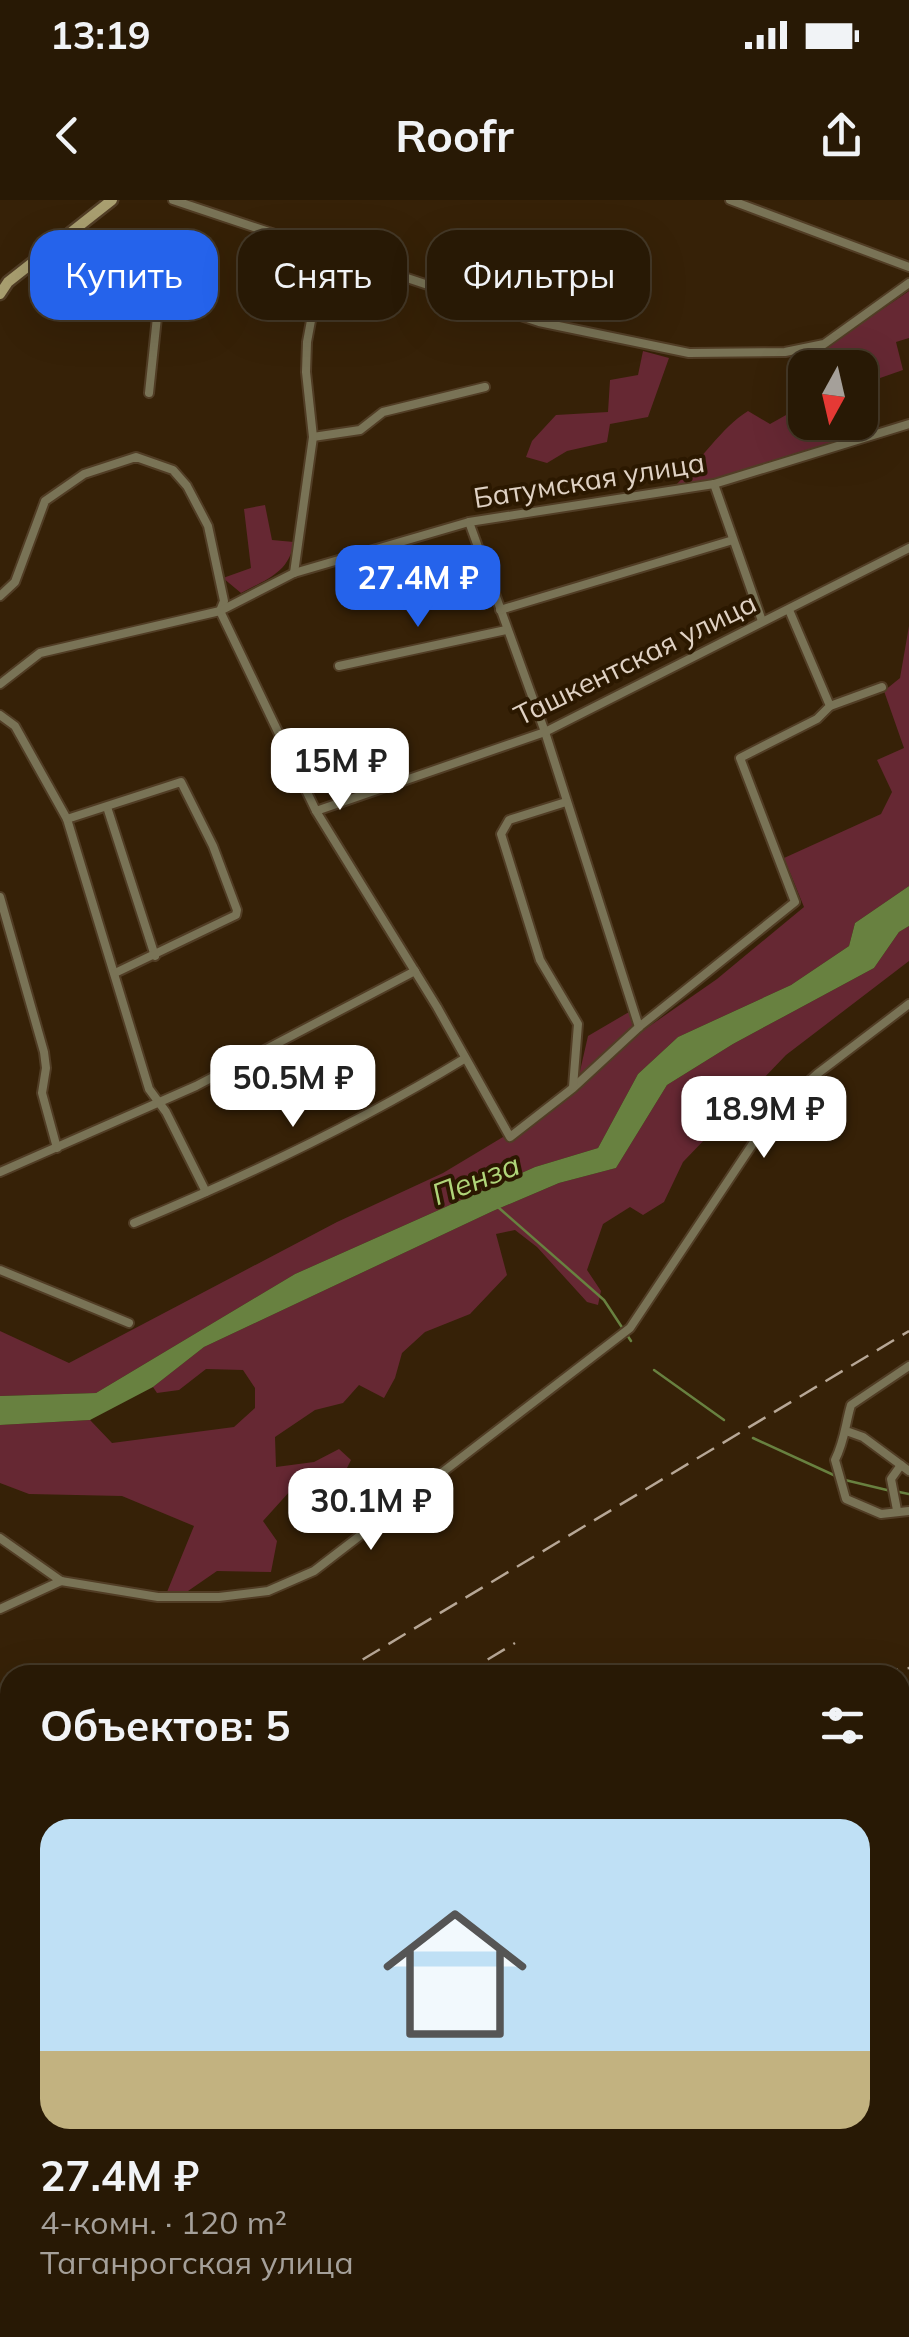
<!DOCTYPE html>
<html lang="ru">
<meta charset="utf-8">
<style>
body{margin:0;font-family:Mulish,sans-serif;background:#342613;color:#f1f3f6;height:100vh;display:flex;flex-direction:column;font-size:38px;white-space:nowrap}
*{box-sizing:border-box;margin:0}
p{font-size:32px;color:#a5a09a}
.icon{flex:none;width:55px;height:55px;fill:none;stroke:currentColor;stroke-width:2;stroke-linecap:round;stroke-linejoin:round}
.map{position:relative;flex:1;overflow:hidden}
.details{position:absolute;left:0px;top:1465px;width:910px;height:672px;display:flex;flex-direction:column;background:#281905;border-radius:30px 30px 0 0;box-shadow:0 10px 40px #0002,0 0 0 2px #443827}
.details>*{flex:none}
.guide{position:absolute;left:30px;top:30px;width:850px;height:90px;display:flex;gap:20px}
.needle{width:65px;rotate:188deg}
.fabs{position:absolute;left:788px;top:150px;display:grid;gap:20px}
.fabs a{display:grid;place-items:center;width:90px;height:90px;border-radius:20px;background:#281905;box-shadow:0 10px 40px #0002,0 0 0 2px #443827;font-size:50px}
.price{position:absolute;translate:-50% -85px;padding:0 22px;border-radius:20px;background:#fff;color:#222;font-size:32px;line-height:65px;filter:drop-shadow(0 2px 5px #0008)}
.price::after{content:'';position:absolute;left:50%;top:60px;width:30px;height:22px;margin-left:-15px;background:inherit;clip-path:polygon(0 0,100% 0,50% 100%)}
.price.current{background:#2563eb;color:#fff}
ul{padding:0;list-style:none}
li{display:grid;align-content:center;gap:20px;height:530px;padding:0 40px}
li+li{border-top:2px solid #443827}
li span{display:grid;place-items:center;height:310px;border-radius:30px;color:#555}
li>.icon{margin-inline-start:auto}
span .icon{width:180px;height:180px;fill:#fffc;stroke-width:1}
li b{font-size:42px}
h2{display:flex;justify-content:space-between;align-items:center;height:120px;padding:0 40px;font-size:42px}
.tag{padding:0 35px;border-radius:30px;background:#281905;box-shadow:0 10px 40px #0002,0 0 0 2px #443827;font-size:35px;line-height:90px}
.tag.current{background:#2563eb;color:#fff}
.status{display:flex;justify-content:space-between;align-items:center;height:70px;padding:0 50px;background:#281905;direction:ltr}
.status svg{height:28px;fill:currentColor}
header{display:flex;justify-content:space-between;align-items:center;height:130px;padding:0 40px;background:#281905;font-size:45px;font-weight:700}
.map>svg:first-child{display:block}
.green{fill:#662833}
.water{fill:#688140}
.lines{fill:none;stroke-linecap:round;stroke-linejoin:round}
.stream{stroke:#688140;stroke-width:2.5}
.street-casing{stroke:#513d25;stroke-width:12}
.secondary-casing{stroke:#513d25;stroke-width:15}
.street{stroke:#797356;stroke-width:8}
.secondary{stroke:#a99f70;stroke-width:10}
.rail{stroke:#b7a796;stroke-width:2.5;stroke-dasharray:20 10;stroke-linecap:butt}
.labels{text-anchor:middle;stroke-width:8;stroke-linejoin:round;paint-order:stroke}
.street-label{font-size:28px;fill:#e0d2c4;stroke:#2b1800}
.water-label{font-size:30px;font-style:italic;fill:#b0d579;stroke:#2b1800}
</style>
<div class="status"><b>13:19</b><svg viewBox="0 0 49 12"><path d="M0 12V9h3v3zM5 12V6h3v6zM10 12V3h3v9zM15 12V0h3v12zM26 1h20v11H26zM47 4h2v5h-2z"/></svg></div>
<header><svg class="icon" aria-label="back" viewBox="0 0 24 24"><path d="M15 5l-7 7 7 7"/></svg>Roofr<svg class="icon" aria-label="share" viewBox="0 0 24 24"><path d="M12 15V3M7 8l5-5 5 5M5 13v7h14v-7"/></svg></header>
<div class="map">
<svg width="909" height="2137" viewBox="0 0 909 2137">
<rect width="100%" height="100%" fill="#362107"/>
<g class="green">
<polygon points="909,91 909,138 896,142 903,170 860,185 860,168 822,167 824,149"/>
<polygon points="643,151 669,158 648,217 610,224 607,242 567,251 547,263 526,257 532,241 556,215 608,212 610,180 638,175"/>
<path d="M 860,194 L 872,233 L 713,281 L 676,285 C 699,262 722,227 748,211 L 770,224 L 795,210 L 805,196 L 805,222 L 860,222 Z"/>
<path d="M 265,305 L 272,340 L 294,342 C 289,373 267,379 241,393 L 223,378 L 251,368 L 244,309 Z"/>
<polygon points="909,426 909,686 855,723 849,746 791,785 678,837 638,874 598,948 535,967 295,1074 96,1193 0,1196 0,1131 69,1163 337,1022 443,973 503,937 511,942 575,893 588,836 629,812 641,832 717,779 804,707 784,658 881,614 892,592 877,560 904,548 884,491 900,478"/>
<polygon points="909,726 909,761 786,855 683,962 664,1002 643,1015 630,1007 603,1024 587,1070 601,1091 598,1105 587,1102 537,1047 515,1030 496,1034 507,1075 470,1114 425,1132 402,1153 395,1178 384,1198 359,1185 343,1203 315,1210 275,1237 276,1267 314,1262 339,1249 351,1260 340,1282 291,1290 263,1321 277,1341 271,1372 217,1371 188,1391 167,1392 194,1326 122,1296 29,1294 0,1283 0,1225 90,1220 112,1243 234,1227 255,1208 255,1188 243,1170 206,1169 179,1190 157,1193 153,1187 204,1147 493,1011 559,983 616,968 667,885 733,844 874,768 899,732"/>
<polygon points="729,2128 835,2128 830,2137 735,2137"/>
</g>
<polygon class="water" points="909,686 909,726 899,732 874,768 733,844 667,885 616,968 559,983 493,1011 204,1147 153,1187 90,1220 0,1225 0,1196 96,1193 295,1074 535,967 598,948 638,874 678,837 791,785 849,746 855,723"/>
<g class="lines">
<g class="stream">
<polyline points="499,1008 604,1100 631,1141"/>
<polyline points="654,1170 724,1220"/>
<polyline points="753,1238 838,1277"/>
<polyline points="845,1280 891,1291"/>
<polyline points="899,1292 909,1294"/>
</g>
<defs>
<g id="street">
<polyline points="173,0 539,122 689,153 785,152 824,144 909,83"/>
<polyline points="730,0 909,67"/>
<polyline points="76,28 112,75 153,108 157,117 149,193"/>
<polyline points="313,237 360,230 383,212 485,187"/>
<polyline points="714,284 762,421"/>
<polyline points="469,322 545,532 639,827"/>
<polyline points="294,373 313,237 306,172 307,142 324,51"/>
<polyline points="0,396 15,382 45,301 84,274 136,257 173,270 187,286 208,326 224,401 220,411 316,611 437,807 510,937 573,888 639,827 795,702 740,558 817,519 830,506 789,410"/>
<polyline points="500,410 733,340"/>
<polyline points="339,466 506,430"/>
<polyline points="0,484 40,453 220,411 294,373 469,322 714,284 909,224"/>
<polyline points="830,506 882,487"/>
<polyline points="0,515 15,526 67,619 149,889 166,912 206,992"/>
<polyline points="566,602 509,620 501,634 540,760 578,824 573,887"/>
<polyline points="107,607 155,756"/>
<polyline points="316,611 545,532 909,348"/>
<polyline points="67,619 181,582 213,646 237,710 236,715 115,773"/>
<polyline points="0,697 44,852 46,868 42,893 57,948"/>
<polyline points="0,972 196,886 415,771"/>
<path d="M 134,1023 C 247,976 359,923 464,859"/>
<polyline points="0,1070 129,1123"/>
<path d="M 909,1166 L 851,1205 C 845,1225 845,1240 835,1260 L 846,1299 L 881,1314 L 909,1311"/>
<polyline points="849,1232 863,1237 909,1271"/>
<polyline points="897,1310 891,1279 901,1265"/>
<polyline points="0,1338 61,1381 158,1397 219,1397 268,1391 314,1371 630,1128 772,915 817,874 909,804"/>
<polyline points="0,1409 61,1381"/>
</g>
<polyline id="secondary" points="0,94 8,82 112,0"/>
</defs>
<use href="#street" class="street-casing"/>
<use href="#secondary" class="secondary-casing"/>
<use href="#street" class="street"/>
<use href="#secondary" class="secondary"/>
<g class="rail">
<polyline points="337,1475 909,1131"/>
<polyline points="462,1475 515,1443"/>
<polyline points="848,1475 909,1468"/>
<polyline points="0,1685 10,1679"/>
<polyline points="0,1761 10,1754"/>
<polyline points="0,1777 10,1773"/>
<polyline points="0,1800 7,1796"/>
<polyline points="0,1883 10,1885"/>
</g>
</g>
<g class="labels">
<g class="street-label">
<text transform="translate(589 280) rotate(-9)" y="10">Батумская улица</text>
<text transform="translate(635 459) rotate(-26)" y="10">Ташкентская улица</text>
</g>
<g class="water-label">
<text transform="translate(476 980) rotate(-21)" y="10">Пенза</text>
</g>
</g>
</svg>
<div class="fabs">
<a><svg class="needle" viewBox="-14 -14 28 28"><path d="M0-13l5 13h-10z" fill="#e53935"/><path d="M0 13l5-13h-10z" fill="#a5a09a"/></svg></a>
</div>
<b class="price current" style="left:418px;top:430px">27.4M ₽</b>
<b class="price" style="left:340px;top:613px">15M ₽</b>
<b class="price" style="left:293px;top:930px">50.5M ₽</b>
<b class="price" style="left:764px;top:961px">18.9M ₽</b>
<b class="price" style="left:371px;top:1353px">30.1M ₽</b>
<div class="guide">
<a class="tag current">Купить</a>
<a class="tag">Снять</a>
<a class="tag">Фильтры</a>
</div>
<section class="details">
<h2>Объектов: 5<svg class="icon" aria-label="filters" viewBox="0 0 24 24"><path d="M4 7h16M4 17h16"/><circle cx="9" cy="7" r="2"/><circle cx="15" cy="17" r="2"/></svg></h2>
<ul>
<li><span style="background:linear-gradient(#bfe0f5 75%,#c2b280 0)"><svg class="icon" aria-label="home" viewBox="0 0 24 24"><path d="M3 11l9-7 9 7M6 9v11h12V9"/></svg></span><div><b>27.4M ₽</b><p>4-комн. · 120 m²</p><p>Таганрогская улица</p></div></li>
</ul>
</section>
</div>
